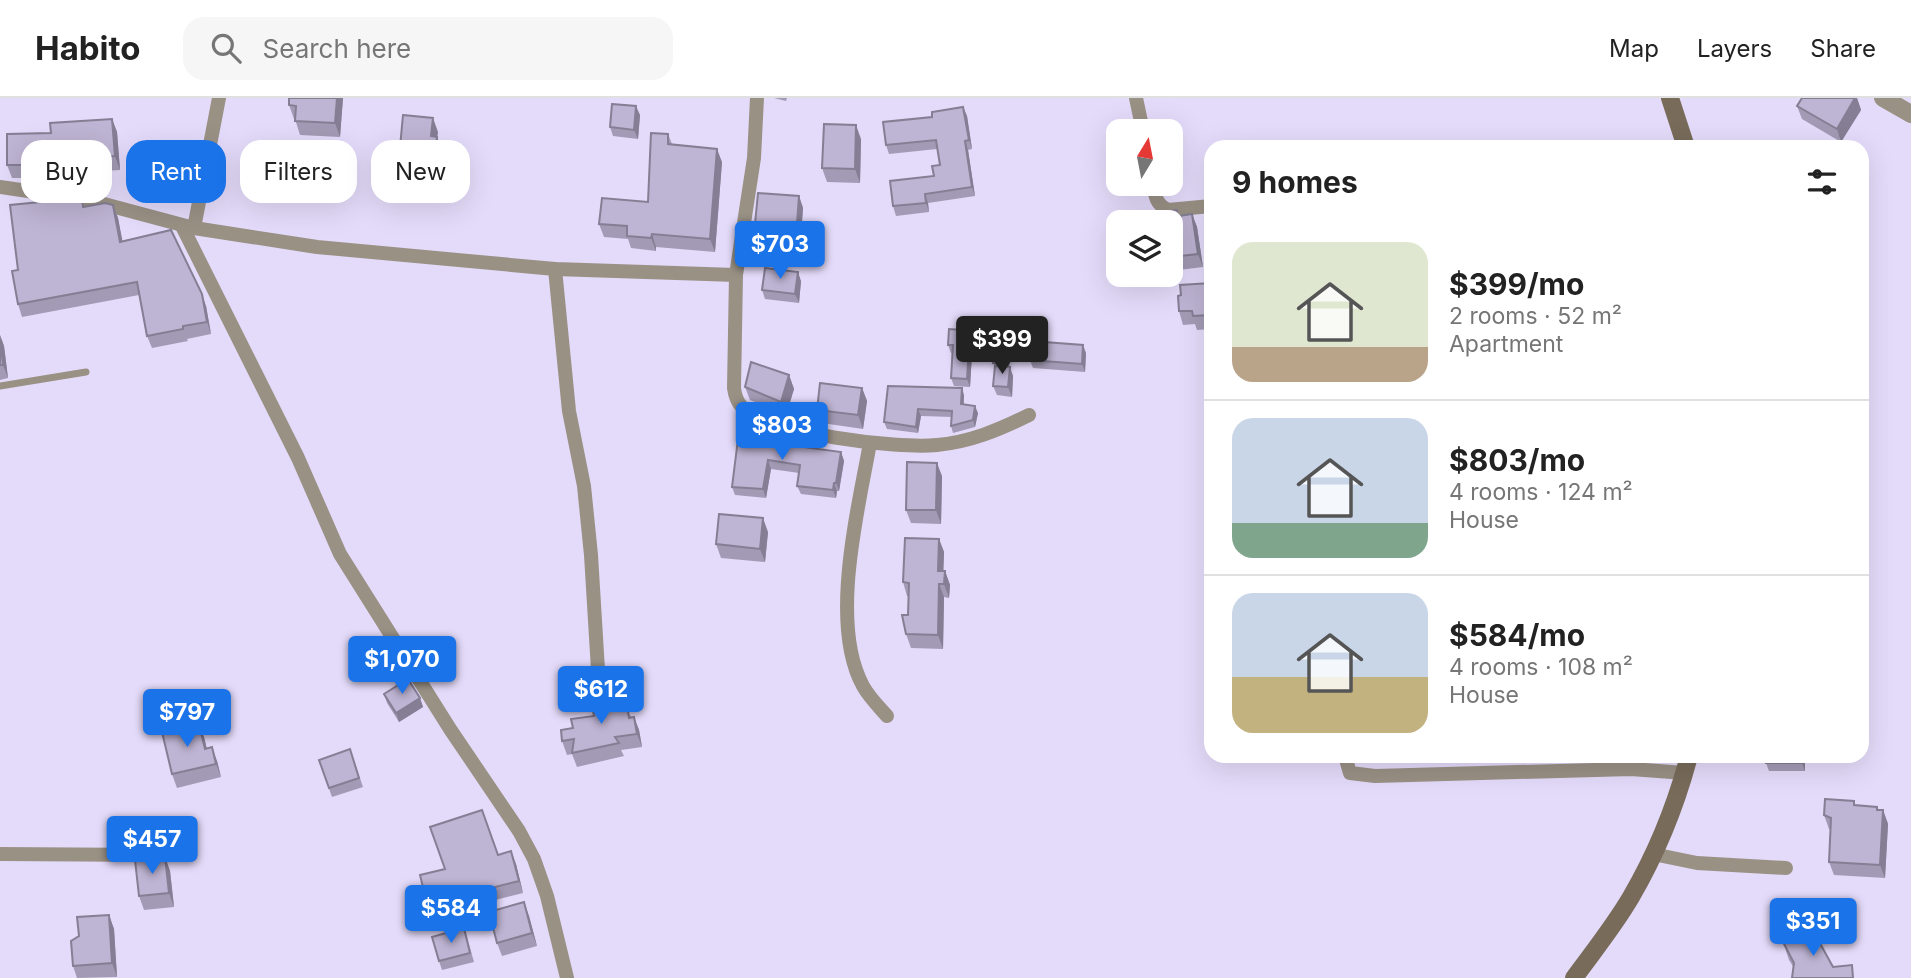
<!DOCTYPE html>
<meta charset="utf-8">
<style>
body{margin:0;font-family:Inter,sans-serif;background:#f6f6f6;color:#222;height:100vh;display:flex;flex-direction:column;font-size:26px;white-space:nowrap}
*{box-sizing:border-box;margin:0}
p{font-size:23px;color:#767676}
.icon{flex:none;width:38px;height:38px;fill:none;stroke:currentColor;stroke-width:2;stroke-linecap:round;stroke-linejoin:round}
.map{position:relative;flex:1;overflow:hidden}
.drawer{position:absolute;left:1204px;top:42px;width:665px;height:623px;display:flex;flex-direction:column;background:#fff;border-radius:21px;box-shadow:0 7px 28px #0002}
.drawer>*{flex:none}
.guide{position:absolute;left:21px;top:42px;width:665px;height:63px;display:flex;gap:14px}
.needle{width:46px;rotate:10deg}
.fabs{position:absolute;left:1106px;top:21px;display:grid;gap:14px}
.fabs a{display:grid;place-items:center;width:77px;height:77px;border-radius:14px;background:#fff;box-shadow:0 7px 28px #0002;font-size:35px}
.price{position:absolute;translate:-50% -60px;padding:0 16px;border-radius:7px;background:#1a73e8;color:#fff;font-size:23px;line-height:46px;filter:drop-shadow(0 2px 4px #0008)}
.price::after{content:'';position:absolute;left:50%;top:42px;width:21px;height:16px;margin-left:-10px;background:inherit;clip-path:polygon(0 0,100% 0,50% 100%)}
.price.selected{background:#222;color:#fff}
ul{padding:0;list-style:none}
li{display:flex;align-items:center;gap:21px;height:175px;padding:0 28px}
li+li{border-top:2px solid #e0e0e0}
li span{display:grid;place-items:center;flex:none;width:196px;height:140px;border-radius:21px;color:#555}
li>.icon{margin-inline-start:auto}
span .icon{width:84px;height:84px;fill:#fffc;stroke-width:1}
li b{font-size:30px}
h2{display:flex;justify-content:space-between;align-items:center;height:84px;padding:0 28px;font-size:30px}
.tag{padding:0 24px;border-radius:21px;background:#fff;box-shadow:0 7px 28px #0002;font-size:24px;line-height:63px}
.tag.selected{background:#1a73e8;color:#fff}
header{display:flex;align-items:center;gap:42px;box-sizing:border-box;height:98px;padding:0 35px;background:#fff;border-bottom:2px solid #e0e0e0}
header strong{font-size:33px}
nav{display:flex;gap:38px;margin-inline-start:auto;font-size:24px}
.search{width:490px;height:63px;background:#f6f6f6;display:flex;align-items:center;gap:18px;box-sizing:border-box;padding:0 24px;border-radius:21px;color:#767676;font-size:26px}
.map>svg:first-child{display:block}
.lines{fill:none;stroke-linecap:round;stroke-linejoin:round}
.service{stroke:#9a9185;stroke-width:7}
.minor{stroke:#9a9185;stroke-width:14}
.tertiary{stroke:#9a9185;stroke-width:18}
.secondary{stroke:#786b5a;stroke-width:18}
.wall{fill:#a39bb5}
.shaded-wall{fill:#857e94}
.building{fill:#beb4d3;stroke:#857e94;stroke-width:2}
</style>
<header>
<strong>Habito</strong>
<div class="search"><svg class="icon" aria-label="search" viewBox="0 0 24 24"><circle cx="10" cy="10" r="6"/><path d="M15 15l6 6"/></svg>Search here</div>
<nav><a>Map</a><a>Layers</a><a>Share</a></nav>
</header>
<div class="map">
<svg width="1911" height="880" viewBox="0 0 1911 880">
<rect width="100%" height="100%" fill="#e4dbfa"/>
<g class="lines">
<polyline class="service" points="0,288 86,274"/>
<g class="minor">
<polyline points="219,0 194,130 317,149 555,171 736,177"/>
<path d="M 757,0 L 754,60 L 736,177 L 734,290 C 735,298 737,304 742,309 C 772,336 896,351 937,347 C 970,344 999,332 1029,317"/>
<polyline points="1136,0 1143,33"/>
<path d="M 1153,86 C 1155,97 1156,107 1168,112 L 1211,108"/>
<polyline points="0,89 89,102 190,129"/>
<polyline points="182,128 298,360 340,456 450,631 519,733 534,761 547,798 567,880"/>
<polyline points="555,171 569,313 584,388 591,457 598,572"/>
<path d="M 870,345 C 858,412 829,526 863,588 C 869,599 879,609 887,618"/>
<polyline points="1345,658 1350,675 1375,678 1631,671 1685,675"/>
<polyline points="0,756 155,757"/>
<polyline points="1653,756 1697,765 1786,770"/>
</g>
<polyline class="tertiary" points="1883,0 1911,16"/>
<g class="secondary">
<polyline points="1670,0 1686,49"/>
<path d="M 1574,880 C 1593,854 1614,828 1631,799 C 1656,756 1676,707 1689,658"/>
</g>
</g>
<g class="wall">
<polygon points="343,0 340,39 300,37 295,21 294,21 289,7"/>
<polygon points="774,0 787,0 786,3"/>
<polygon points="1802,0 1857,0 1861,12 1841,44 1802,21 1797,8"/>
<polygon points="963,9 967,18 972,51 968,52 975,98 928,105 929,114 896,118 893,108 934,78 940,67 937,51 889,56 886,47 932,19"/>
<polygon points="640,17 638,41 613,38 610,29"/>
<polygon points="112,21 117,34 120,72 51,76 51,80 12,80 7,67 51,35"/>
<polygon points="438,34 437,39 442,52 439,77 403,73 399,60"/>
<polygon points="668,36 672,46 722,64 715,154 656,149 656,153 631,150 628,141 604,139 599,126 648,104"/>
<polygon points="861,41 860,85 827,84 822,70"/>
<polygon points="799,98 803,110 800,151 759,148 754,136"/>
<polygon points="113,107 118,120 122,143 206,208 211,236 187,241 188,243 152,250 147,238 139,197 22,219 18,206 18,172 85,109"/>
<polygon points="1177,112 1179,117 1192,116 1197,129 1203,169 1171,173 1171,124"/>
<polygon points="801,183 799,205 765,201 762,192"/>
<polygon points="1211,185 1211,231 1197,232 1195,226 1183,227 1179,213 1181,197"/>
<polygon points="1022,227 1024,235 1024,251 1010,250 1009,269 1013,278 1012,299 997,297 993,288 995,270 993,265 994,258 972,256 970,289 954,288 951,280 952,255 951,255 948,247 979,233"/>
<polygon points="0,237 4,248 8,280 0,282"/>
<polygon points="1086,255 1085,274 1033,270 1030,262"/>
<polygon points="789,277 794,291 786,317 750,302 745,289"/>
<polygon points="888,288 964,297 964,307 978,315 975,329 953,335 951,328 952,319 921,318 918,335 887,331 884,324"/>
<polygon points="862,290 867,303 863,331 822,325 817,312"/>
<polygon points="739,333 792,348 841,354 844,363 839,393 837,393 836,400 801,396 797,388 799,375 771,371 766,400 735,397 732,389"/>
<polygon points="942,378 941,426 911,425 906,412"/>
<polygon points="768,434 765,464 721,460 716,446"/>
<polygon points="939,441 944,454 943,473 945,473 950,487 949,500 944,499 943,551 911,550 906,536 909,498 907,498 903,484"/>
<polygon points="384,596 420,600 423,609 399,624 387,605"/>
<polygon points="620,607 632,619 634,619 639,632 642,649 621,652 624,658 577,669 572,656 567,657 562,643 573,630 594,618"/>
<polygon points="204,639 207,651 217,663 221,679 177,690 172,676"/>
<polygon points="350,651 363,689 332,699 319,662"/>
<polygon points="1805,658 1805,673 1769,673 1766,665"/>
<polygon points="1856,708 1877,709 1879,712 1883,712 1888,726 1885,780 1834,777 1829,764 1831,731 1829,731 1824,717"/>
<polygon points="498,757 516,766 523,795 432,818 427,806"/>
<polygon points="165,759 170,773 174,809 144,812 139,798"/>
<polygon points="109,817 114,831 117,879 77,880 73,868"/>
<polygon points="529,818 537,848 502,858 497,845"/>
<polygon points="467,839 474,864 442,872 439,863"/>
<polygon points="1783,844 1833,869 1853,880 1794,870 1789,862"/>
</g>
<g class="shaded-wall">
<polygon points="337,0 343,0 340,39 335,25"/>
<polygon points="1855,0 1857,0 1861,12 1841,44 1837,31"/>
<polygon points="636,8 640,17 638,41 634,32"/>
<polygon points="963,9 967,18 972,51 969,42"/>
<polygon points="433,20 438,34 435,52 431,38"/>
<polygon points="112,21 117,34 120,72 115,58"/>
<polygon points="856,27 861,41 860,85 855,71"/>
<polygon points="437,39 442,52 439,77 434,64"/>
<polygon points="965,43 968,52 975,98 972,89"/>
<polygon points="717,51 722,64 715,154 710,141"/>
<polygon points="46,63 51,76 51,80 46,67"/>
<polygon points="925,96 928,105 929,114 926,105"/>
<polygon points="799,98 803,110 800,151 796,139"/>
<polygon points="113,107 118,120 125,156 120,144"/>
<polygon points="1192,116 1197,129 1203,169 1198,156"/>
<polygon points="652,136 656,149 656,153 651,140"/>
<polygon points="798,174 801,183 799,205 795,196"/>
<polygon points="202,196 206,208 211,236 207,224"/>
<polygon points="1022,227 1024,235 1024,251 1021,243"/>
<polygon points="0,237 4,248 8,280 3,267"/>
<polygon points="1007,242 1010,250 1009,274 1006,266"/>
<polygon points="1083,247 1086,255 1085,274 1082,266"/>
<polygon points="969,248 972,256 970,289 967,281"/>
<polygon points="1010,269 1013,278 1012,299 1008,289"/>
<polygon points="789,277 794,291 786,317 781,304"/>
<polygon points="862,290 867,303 863,331 858,317"/>
<polygon points="962,290 964,297 963,313 961,306"/>
<polygon points="975,308 978,315 975,329 973,322"/>
<polygon points="918,311 921,318 918,335 916,329"/>
<polygon points="841,354 844,363 839,393 836,385"/>
<polygon points="768,362 771,371 766,400 763,391"/>
<polygon points="937,365 942,378 941,426 936,412"/>
<polygon points="834,385 837,393 836,400 833,392"/>
<polygon points="763,420 768,434 765,464 760,451"/>
<polygon points="939,441 944,454 943,487 938,473"/>
<polygon points="945,473 950,487 949,500 944,486"/>
<polygon points="939,486 944,499 943,551 938,537"/>
<polygon points="420,600 423,609 399,624 396,615"/>
<polygon points="634,619 639,632 642,649 637,636"/>
<polygon points="199,626 204,639 210,664 205,651"/>
<polygon points="212,649 217,663 221,679 216,666"/>
<polygon points="1802,658 1805,658 1805,673 1802,665"/>
<polygon points="1883,712 1888,726 1885,780 1880,767"/>
<polygon points="511,753 516,766 523,795 519,783"/>
<polygon points="165,759 170,773 174,809 169,795"/>
<polygon points="524,804 529,818 537,848 532,835"/>
<polygon points="109,817 114,831 117,879 112,865"/>
</g>
<g class="building">
<polygon points="289,0 337,0 335,25 295,23 296,8 289,7"/>
<polygon points="1802,0 1855,0 1837,31 1797,8"/>
<polygon points="612,6 636,8 634,32 610,29"/>
<polygon points="963,9 969,42 965,43 972,89 925,96 926,105 893,108 890,83 934,78 932,68 940,67 936,42 886,47 883,24 932,19 932,14"/>
<polygon points="403,17 433,20 431,38 437,39 434,64 399,60"/>
<polygon points="112,21 115,58 46,63 46,67 7,67 7,36 51,35 50,25"/>
<polygon points="824,26 856,27 855,71 822,70"/>
<polygon points="651,35 668,36 668,46 717,51 710,141 652,136 651,140 627,138 627,128 599,126 602,100 648,104"/>
<polygon points="758,95 799,98 796,139 754,136"/>
<polygon points="82,100 83,109 105,105 113,107 120,144 171,132 202,196 207,224 183,228 183,231 147,238 137,184 18,206 12,173 18,172 10,107"/>
<polygon points="1177,112 1178,118 1192,116 1198,156 1171,159 1171,124 1158,124 1156,115"/>
<polygon points="765,170 798,174 795,196 762,192"/>
<polygon points="1211,185 1211,217 1193,218 1192,213 1179,213 1178,198 1181,197 1180,187"/>
<polygon points="980,223 1022,227 1021,243 1007,242 1006,266 993,265 994,250 969,248 967,281 951,280 953,247 948,247 949,231 979,233"/>
<polygon points="0,241 3,267 0,267"/>
<polygon points="1031,243 1083,247 1082,266 1030,262"/>
<polygon points="751,264 789,277 781,304 745,289"/>
<polygon points="995,268 1010,269 1008,289 993,288"/>
<polygon points="820,285 862,290 858,317 817,312"/>
<polygon points="888,288 962,290 961,306 975,308 973,322 951,328 952,313 918,311 916,329 884,324"/>
<polygon points="739,333 789,339 788,347 841,354 836,385 834,385 833,392 797,388 800,367 768,362 763,391 732,389"/>
<polygon points="907,364 937,365 936,412 906,412"/>
<polygon points="719,416 763,420 760,451 716,446"/>
<polygon points="905,440 939,441 938,473 945,473 944,486 939,486 938,537 906,536 902,517 908,517 909,485 903,484"/>
<polygon points="408,581 420,600 396,615 384,596"/>
<polygon points="616,598 618,608 627,606 629,620 634,619 637,636 615,639 619,645 572,655 574,641 562,643 561,632 573,630 571,621 594,618 591,601"/>
<polygon points="199,626 205,651 212,649 216,666 172,676 162,634"/>
<polygon points="350,651 359,680 329,690 319,662"/>
<rect x="1766" y="658" width="36" height="7"/>
<polygon points="1825,701 1854,703 1854,707 1877,709 1877,712 1883,712 1880,767 1829,764 1831,720 1824,717"/>
<polygon points="482,712 498,757 511,753 519,783 427,806 420,777 445,771 430,729"/>
<polygon points="165,759 169,795 139,798 135,762"/>
<polygon points="524,804 532,835 497,845 489,814"/>
<polygon points="109,817 112,865 73,868 71,843 79,838 77,819"/>
<polygon points="1811,829 1833,869 1852,867 1853,880 1792,880 1794,865 1783,844"/>
<polygon points="464,830 470,855 439,863 432,839"/>
</g>
</svg>
<div class="fabs">
<a><svg class="needle" viewBox="-14 -14 28 28"><path d="M0-13l5 13h-10z" fill="#e53935"/><path d="M0 13l5-13h-10z" fill="#767676"/></svg></a>
<a><svg class="icon" aria-label="layers" viewBox="0 0 24 24"><path d="M12 4l9 5-9 5-9-5zM3 14l9 5 9-5"/></svg></a>
</div>
<b class="price" style="left:780px;top:183px">$703</b>
<b class="price selected" style="left:1002px;top:278px">$399</b>
<b class="price" style="left:782px;top:364px">$803</b>
<b class="price" style="left:402px;top:598px">$1,070</b>
<b class="price" style="left:601px;top:628px">$612</b>
<b class="price" style="left:187px;top:651px">$797</b>
<b class="price" style="left:152px;top:778px">$457</b>
<b class="price" style="left:451px;top:847px">$584</b>
<b class="price" style="left:1813px;top:860px">$351</b>
<div class="guide">
<a class="tag">Buy</a>
<a class="tag selected">Rent</a>
<a class="tag">Filters</a>
<a class="tag">New</a>
</div>
<section class="drawer">
<h2>9 homes<svg class="icon" aria-label="filters" viewBox="0 0 24 24"><path d="M4 7h16M4 17h16"/><circle cx="9" cy="7" r="2"/><circle cx="15" cy="17" r="2"/></svg></h2>
<ul>
<li><span style="background:linear-gradient(#dfe7d0 75%,#b9a48a 0)"><svg class="icon" aria-label="home" viewBox="0 0 24 24"><path d="M3 11l9-7 9 7M6 9v11h12V9"/></svg></span><div><b>$399/mo</b><p>2 rooms · 52 m²</p><p>Apartment</p></div></li>
<li><span style="background:linear-gradient(#c9d6e8 75%,#7fa58c 0)"><svg class="icon" aria-label="home" viewBox="0 0 24 24"><path d="M3 11l9-7 9 7M6 9v11h12V9"/></svg></span><div><b>$803/mo</b><p>4 rooms · 124 m²</p><p>House</p></div></li>
<li><span style="background:linear-gradient(#c9d6e8 60%,#c2b280 0)"><svg class="icon" aria-label="home" viewBox="0 0 24 24"><path d="M3 11l9-7 9 7M6 9v11h12V9"/></svg></span><div><b>$584/mo</b><p>4 rooms · 108 m²</p><p>House</p></div></li>
</ul>
</section>
</div>
